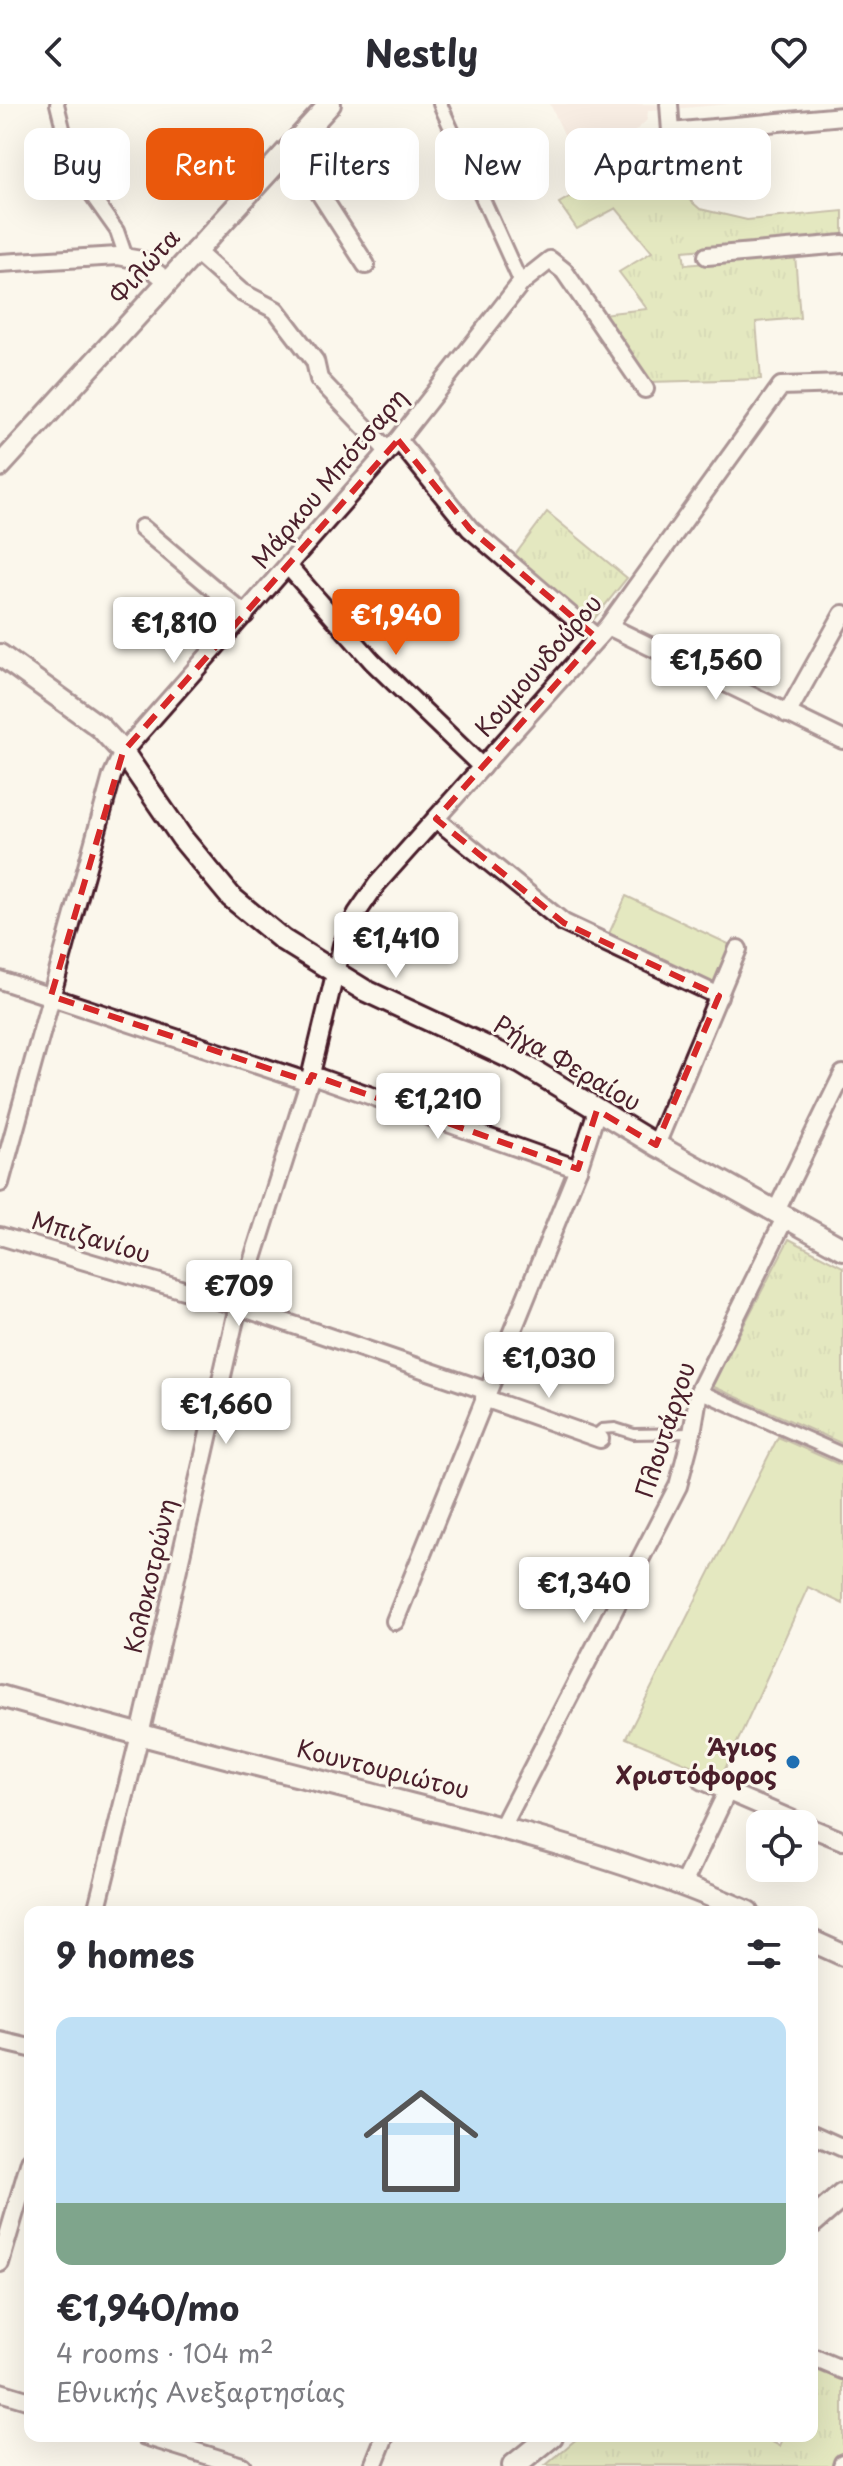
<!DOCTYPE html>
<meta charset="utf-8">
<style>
body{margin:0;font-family:"Playpen Sans",sans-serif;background:#f7f7f7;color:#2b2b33;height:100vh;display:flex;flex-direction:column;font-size:30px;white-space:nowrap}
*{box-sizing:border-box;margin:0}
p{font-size:26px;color:#7c7c81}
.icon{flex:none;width:44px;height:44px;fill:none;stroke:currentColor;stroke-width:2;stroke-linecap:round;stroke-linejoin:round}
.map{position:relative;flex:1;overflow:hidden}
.details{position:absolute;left:24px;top:1802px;width:794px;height:536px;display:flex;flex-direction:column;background:#fff;border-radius:16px;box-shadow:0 8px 32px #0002}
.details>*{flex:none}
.banner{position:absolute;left:24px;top:24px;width:796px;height:72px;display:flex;gap:16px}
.fabs{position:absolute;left:746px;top:1706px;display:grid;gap:16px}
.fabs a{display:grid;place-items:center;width:72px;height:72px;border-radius:16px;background:#fff;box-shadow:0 8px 32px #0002;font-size:40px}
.price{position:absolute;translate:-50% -68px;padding:0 18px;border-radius:8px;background:#fff;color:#222;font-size:26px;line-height:52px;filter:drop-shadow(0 2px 4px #0008)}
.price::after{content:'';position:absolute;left:50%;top:48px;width:24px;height:18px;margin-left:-12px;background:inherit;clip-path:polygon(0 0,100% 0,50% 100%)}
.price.active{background:#ea580c;color:#fff}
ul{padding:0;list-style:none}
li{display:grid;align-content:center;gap:16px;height:424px;padding:0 32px}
li span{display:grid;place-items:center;height:248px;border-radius:16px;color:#555}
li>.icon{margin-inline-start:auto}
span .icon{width:144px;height:144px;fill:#fffc;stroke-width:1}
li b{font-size:34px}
h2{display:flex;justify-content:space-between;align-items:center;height:96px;padding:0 32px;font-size:34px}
.pill{padding:0 28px;border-radius:16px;background:#fff;box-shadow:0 8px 32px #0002;font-size:28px;line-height:72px}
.pill.active{background:#ea580c;color:#fff}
header{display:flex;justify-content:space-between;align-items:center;height:104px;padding:0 32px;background:#fff;font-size:36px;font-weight:700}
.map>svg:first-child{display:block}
.built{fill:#f4e0d7}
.grass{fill:url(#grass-tufts);stroke:#897a5a;stroke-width:2}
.green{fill:#c8d689;stroke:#897a5a;stroke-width:2}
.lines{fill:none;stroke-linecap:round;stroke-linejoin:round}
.service-casing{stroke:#4a1f2b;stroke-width:14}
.pedestrian-casing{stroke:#4a1f2b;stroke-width:18}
.minor-casing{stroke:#4a1f2b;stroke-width:22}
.tertiary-casing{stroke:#4a1f2b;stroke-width:26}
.secondary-casing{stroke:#4a1f2b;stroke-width:28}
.service{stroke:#fbf7ec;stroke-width:8}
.pedestrian{stroke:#fbf7ec;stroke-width:12}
.minor{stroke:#fbf7ec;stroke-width:16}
.tertiary{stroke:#fbf7ec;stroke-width:20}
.secondary{stroke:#fbf7ec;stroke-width:22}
.marked{fill:none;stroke:#d62828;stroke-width:6;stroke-dasharray:16 10;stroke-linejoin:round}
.poi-dot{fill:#1f6fb2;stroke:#fbf7ec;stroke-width:3}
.labels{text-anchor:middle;stroke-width:6;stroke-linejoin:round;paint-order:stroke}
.street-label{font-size:24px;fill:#4a1f2b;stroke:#fbf7ec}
.poi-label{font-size:24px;font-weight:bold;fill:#4a1f2b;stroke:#fbf7ec;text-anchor:end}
</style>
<header><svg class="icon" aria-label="back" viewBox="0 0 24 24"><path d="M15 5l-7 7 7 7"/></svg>Nestly<svg class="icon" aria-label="heart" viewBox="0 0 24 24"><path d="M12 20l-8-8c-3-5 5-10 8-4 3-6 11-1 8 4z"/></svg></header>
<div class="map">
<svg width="843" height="2362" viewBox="0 0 843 2362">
<defs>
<pattern id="grass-tufts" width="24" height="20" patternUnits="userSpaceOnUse" patternTransform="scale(2)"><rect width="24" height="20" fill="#c8d689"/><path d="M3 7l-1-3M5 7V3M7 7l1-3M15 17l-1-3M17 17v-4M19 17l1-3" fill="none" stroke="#adb776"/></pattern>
</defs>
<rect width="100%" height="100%" fill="#fbf7ec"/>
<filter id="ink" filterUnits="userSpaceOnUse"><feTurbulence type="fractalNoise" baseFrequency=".0125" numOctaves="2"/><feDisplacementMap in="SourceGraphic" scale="16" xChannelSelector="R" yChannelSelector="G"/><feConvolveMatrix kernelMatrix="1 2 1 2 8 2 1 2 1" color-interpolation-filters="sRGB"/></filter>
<g filter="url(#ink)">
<polygon class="built" points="550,0 731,0 648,7 647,16 629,33 568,39"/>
<g class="grass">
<polygon points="666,36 677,85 700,105 747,116 843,107 843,133 683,147 685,161 795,151 800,214 756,218 761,275 649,278 601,210 647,205 619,168 652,148 616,104 577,125 559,99 594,79 569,44"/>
<polygon points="547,408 627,474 590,520 512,455"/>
<polygon points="789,1135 843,1163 843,1340 712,1282"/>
<polygon points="812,2256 843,2270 843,2353 839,2362 546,2361 580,2332 761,2332 780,2342 784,2332 812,2332"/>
</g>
<g class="green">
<polygon points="626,792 735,843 717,884 607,834"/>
<polygon points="778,1333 843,1362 843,1500 808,1483 721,1674 626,1634"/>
</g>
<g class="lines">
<defs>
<polyline id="service" points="594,1332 602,1325 615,1324 634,1330 692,1329"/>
<g id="pedestrian">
<polyline points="57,0 73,65 117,127 126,153"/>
<polyline points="440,0 521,179"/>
<polyline points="699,1287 843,1351"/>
</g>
<g id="minor">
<polyline points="669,0 671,28 843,12"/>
<polyline points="290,43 366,161"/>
<polyline points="194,146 241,188 276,206 315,257 319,275 388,347"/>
<polyline points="707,152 843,140"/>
<polyline points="0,159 118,152 141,156 167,177"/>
<polyline points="398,336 470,425 597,534"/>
<polyline points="142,424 245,511"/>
<polyline points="288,462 372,557 482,663"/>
<polyline points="608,522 843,636"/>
<polyline points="787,610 843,510"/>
<polyline points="436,715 564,819 719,892"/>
<polyline points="0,876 309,978"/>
<polyline points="312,971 578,1065"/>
<polyline points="656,1041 738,845"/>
<polyline points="0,1079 112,672 123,648 398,336 521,179 550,156 564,167 645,285"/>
<polyline points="775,1109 843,970"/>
<polyline points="0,1132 238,1202 487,1287"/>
<polyline points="484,1294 600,1335"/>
<polyline points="395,1517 578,1065 597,1006"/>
<polyline points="703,1677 803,1720"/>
<polyline points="804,1721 843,1737"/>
<polyline points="502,1723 678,1382 692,1329 699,1287 785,1114"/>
<polyline points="683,1780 727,1688"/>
<polyline points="96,1808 140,1631 238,1202 309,978 342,841 357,809 377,780 608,522 781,282 843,280"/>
<polyline points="0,1937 30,1944"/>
<polyline points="812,2030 843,2044"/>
<polyline points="0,2159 30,2057"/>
<polyline points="812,2253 843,2266"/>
<polyline points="0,2288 30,2297"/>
<polyline points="145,2332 242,2362"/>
<polyline points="373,2362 385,2332"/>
<polyline points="842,2362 843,2359"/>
</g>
<g id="tertiary">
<polyline points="0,362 330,0"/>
<polyline points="0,551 100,623 123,648 182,734 231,793 283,836 364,886 521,959 656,1041 843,1145"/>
<path d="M 0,1592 C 123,1627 247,1659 371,1690 C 499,1723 627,1754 748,1808"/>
<polyline points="812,1837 843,1851"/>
</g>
<g id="secondary">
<polyline points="812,2118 843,2091"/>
<polyline points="514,2362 551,2332"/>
</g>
</defs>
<use href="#service" class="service-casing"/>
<use href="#pedestrian" class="pedestrian-casing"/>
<use href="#minor" class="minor-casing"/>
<use href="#tertiary" class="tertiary-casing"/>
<use href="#secondary" class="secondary-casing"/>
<use href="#service" class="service"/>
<use href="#pedestrian" class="pedestrian"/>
<use href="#minor" class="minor"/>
<use href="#tertiary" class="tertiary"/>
<use href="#secondary" class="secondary"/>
</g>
</g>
<path d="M0 0H843V2362H0ZM 398,336 L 470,425 L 597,534 L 436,715 L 564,819 L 719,892 L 656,1041 L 597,1006 L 578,1065 L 312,971 L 309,978 L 51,892 L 123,648 Z" fill="#fbf7ec" fill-opacity=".55" fill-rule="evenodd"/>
<path class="marked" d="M 398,336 L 470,425 L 597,534 L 436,715 L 564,819 L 719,892 L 656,1041 L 597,1006 L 578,1065 L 312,971 L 309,978 L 51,892 L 123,648 Z"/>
<circle class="poi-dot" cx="793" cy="1658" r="8"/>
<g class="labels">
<g class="street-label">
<text transform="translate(145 163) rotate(-48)" y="8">Φιλώτα</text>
<text transform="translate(330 375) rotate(-50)" y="8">Μάρκου Μπότσαρη</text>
<text transform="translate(539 562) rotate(-49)" y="8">Κουμουνδούρου</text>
<text transform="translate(567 960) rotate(30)" y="8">Ρήγα Φεραίου</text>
<text transform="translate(91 1134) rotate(17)" y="8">Μπιζανίου</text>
<text transform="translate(666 1326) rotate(-72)" y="8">Πλουτάρχου</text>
<text transform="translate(151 1472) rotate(-77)" y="8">Κολοκοτρώνη</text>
<text transform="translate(383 1666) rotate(14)" y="8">Κουντουριώτου</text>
</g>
<g class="poi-label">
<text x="777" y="1652">Άγιος<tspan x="777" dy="28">Χριστόφορος</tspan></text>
</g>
</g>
</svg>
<div class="fabs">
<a><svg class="icon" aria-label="locate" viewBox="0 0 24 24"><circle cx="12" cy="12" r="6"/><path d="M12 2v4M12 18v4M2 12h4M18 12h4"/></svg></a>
</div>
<b class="price active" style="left:396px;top:553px">€1,940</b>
<b class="price" style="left:174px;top:561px">€1,810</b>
<b class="price" style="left:716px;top:598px">€1,560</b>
<b class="price" style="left:396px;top:876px">€1,410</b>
<b class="price" style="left:438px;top:1037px">€1,210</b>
<b class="price" style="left:239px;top:1224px">€709</b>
<b class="price" style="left:549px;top:1296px">€1,030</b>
<b class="price" style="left:226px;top:1342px">€1,660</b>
<b class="price" style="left:584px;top:1521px">€1,340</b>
<div class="banner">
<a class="pill">Buy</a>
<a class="pill active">Rent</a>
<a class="pill">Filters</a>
<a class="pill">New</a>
<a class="pill">Apartment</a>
</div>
<section class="details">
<h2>9 homes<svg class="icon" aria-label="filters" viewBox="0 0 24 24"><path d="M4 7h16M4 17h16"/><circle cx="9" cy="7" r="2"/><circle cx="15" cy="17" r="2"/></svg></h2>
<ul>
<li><span style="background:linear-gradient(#bfe0f5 75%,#7fa58c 0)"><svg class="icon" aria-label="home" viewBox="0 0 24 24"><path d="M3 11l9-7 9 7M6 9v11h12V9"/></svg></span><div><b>€1,940/mo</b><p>4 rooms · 104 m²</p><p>Εθνικής Ανεξαρτησίας</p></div></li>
</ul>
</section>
</div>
